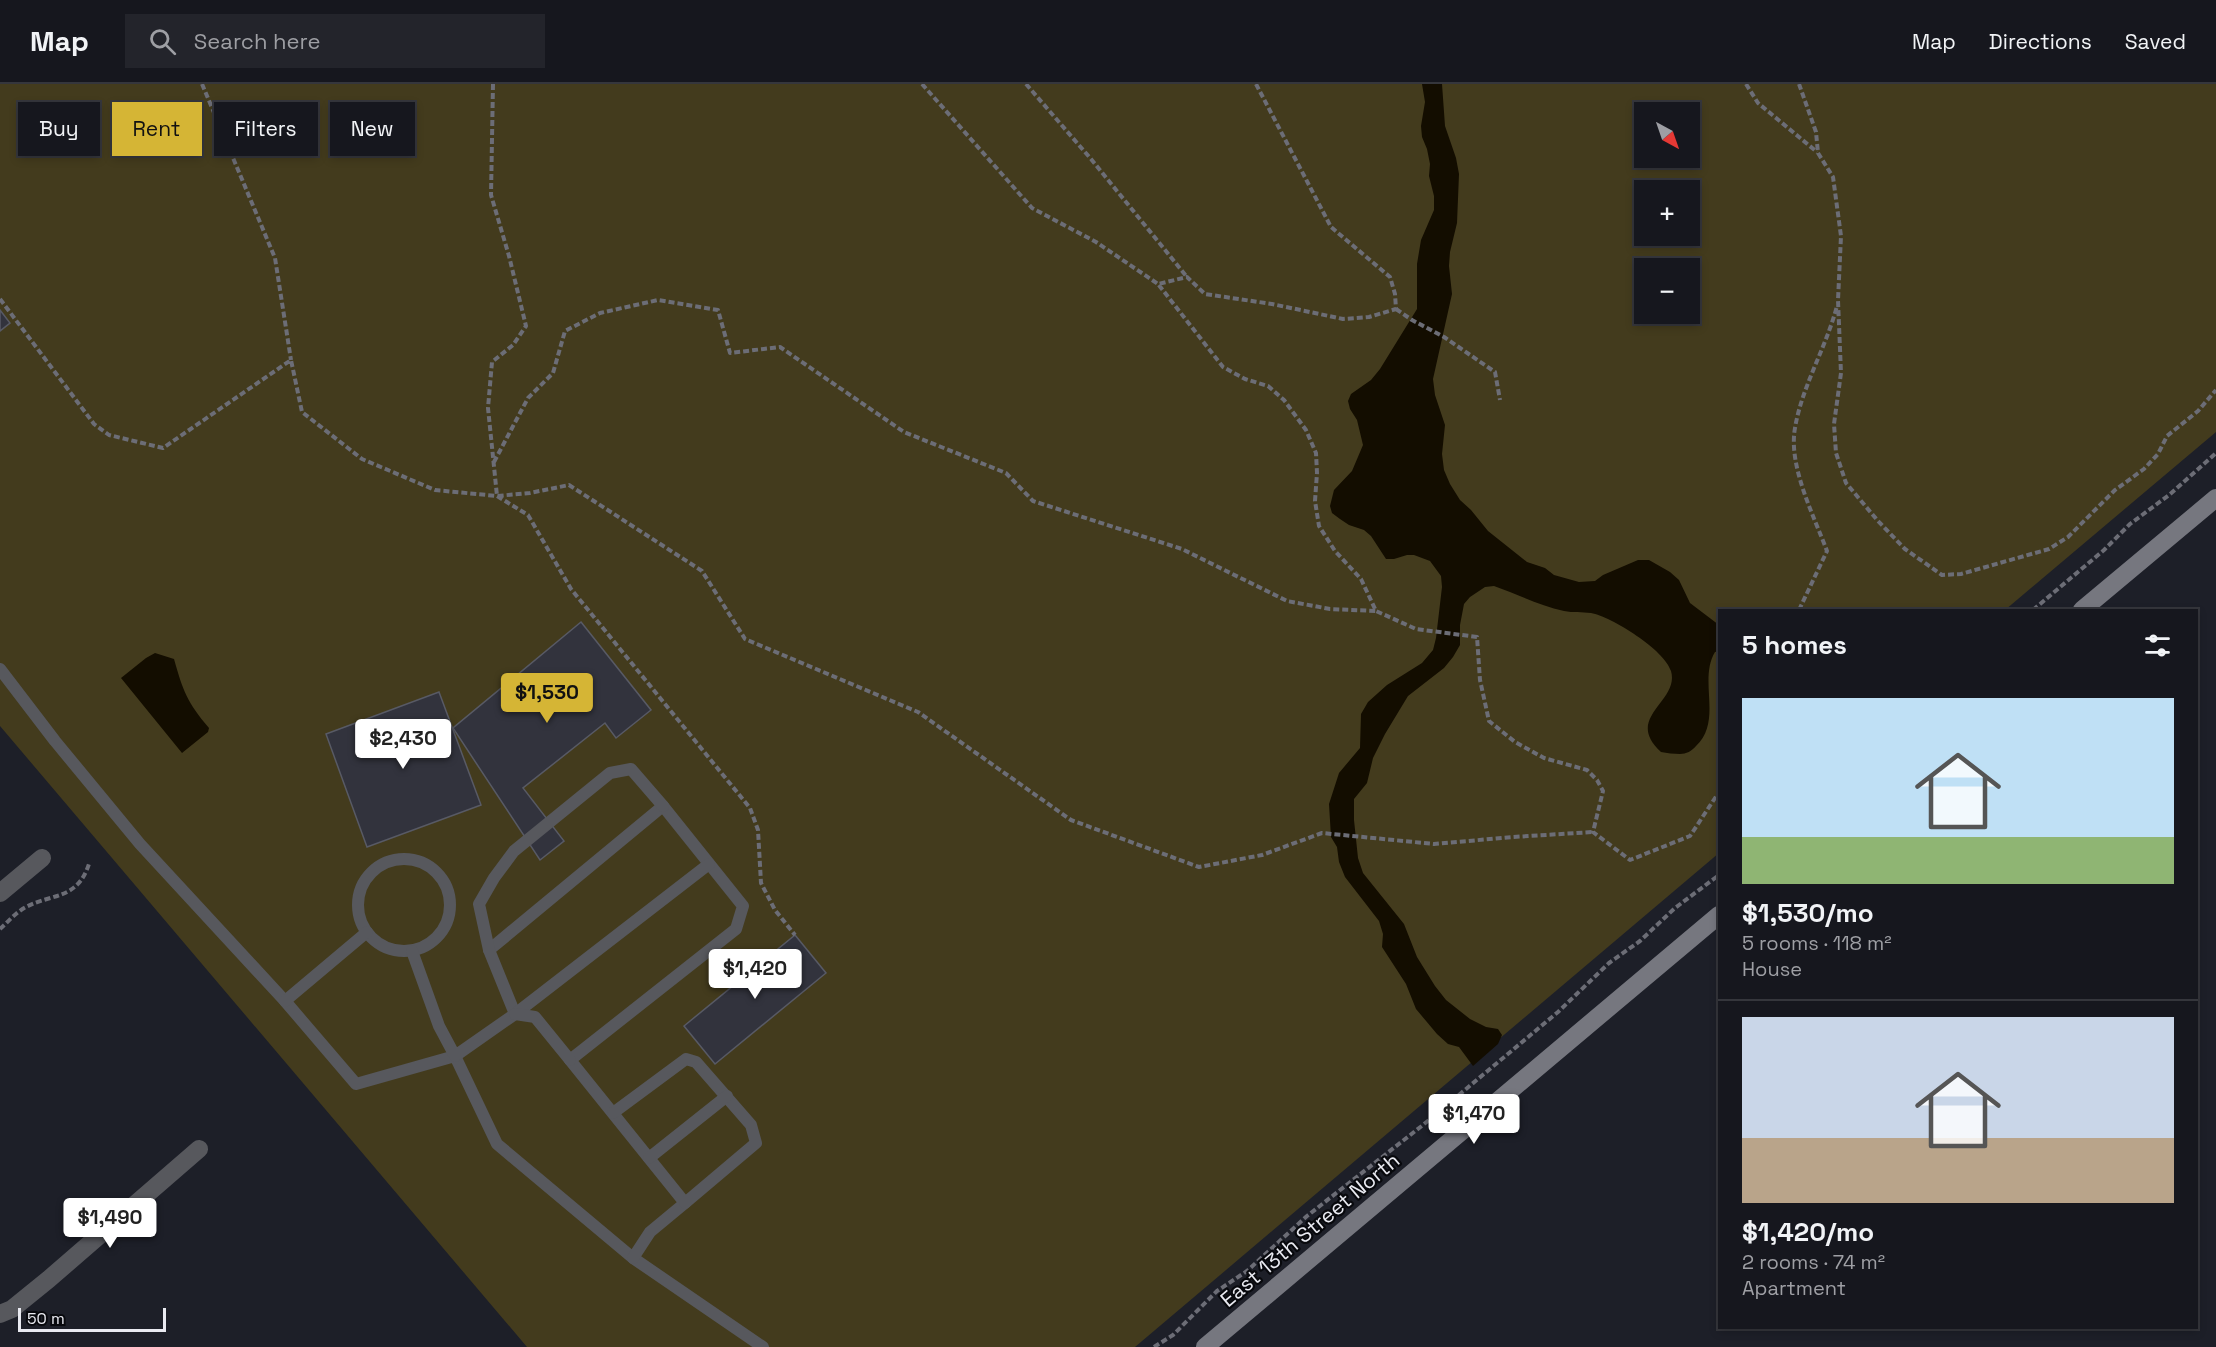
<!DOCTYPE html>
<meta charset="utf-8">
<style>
body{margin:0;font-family:"Space Grotesk",sans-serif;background:#23242b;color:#f1f3f6;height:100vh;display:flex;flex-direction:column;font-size:22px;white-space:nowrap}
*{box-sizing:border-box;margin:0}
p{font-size:20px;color:#9e9fa4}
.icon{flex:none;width:33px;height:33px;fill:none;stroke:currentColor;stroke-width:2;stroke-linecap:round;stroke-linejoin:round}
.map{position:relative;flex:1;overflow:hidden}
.drawer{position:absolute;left:1718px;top:525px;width:480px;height:720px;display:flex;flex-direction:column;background:#16171e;border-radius:0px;box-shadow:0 3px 9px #0003,0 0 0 2px #35363c}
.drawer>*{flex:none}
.banner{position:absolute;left:18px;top:18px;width:570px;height:54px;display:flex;gap:12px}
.needle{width:39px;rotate:140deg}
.fabs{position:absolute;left:1634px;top:18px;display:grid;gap:12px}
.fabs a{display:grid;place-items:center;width:66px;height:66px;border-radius:0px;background:#16171e;box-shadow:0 3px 9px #0003,0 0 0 2px #35363c;font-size:30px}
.scale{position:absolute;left:18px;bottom:15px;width:148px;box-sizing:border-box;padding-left:6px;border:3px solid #e9eaf1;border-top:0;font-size:16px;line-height:21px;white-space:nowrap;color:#e9eaf1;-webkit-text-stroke:4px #08090d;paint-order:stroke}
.price{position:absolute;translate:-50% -51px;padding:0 14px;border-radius:6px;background:#fff;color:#222;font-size:20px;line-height:39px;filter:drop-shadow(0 2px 3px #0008)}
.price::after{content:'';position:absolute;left:50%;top:36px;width:18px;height:14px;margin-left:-9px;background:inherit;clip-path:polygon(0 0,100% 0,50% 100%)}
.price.on{background:#d5b535;color:#111}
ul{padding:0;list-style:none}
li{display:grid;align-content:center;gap:12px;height:318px;padding:0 24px}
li+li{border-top:2px solid #35363c}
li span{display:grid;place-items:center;height:186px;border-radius:0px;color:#555}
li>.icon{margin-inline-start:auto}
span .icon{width:108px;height:108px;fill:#fffc;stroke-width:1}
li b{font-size:26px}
h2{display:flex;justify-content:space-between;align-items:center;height:72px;padding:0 24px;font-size:26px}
.tag{padding:0 21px;border-radius:0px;background:#16171e;box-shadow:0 3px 9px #0003,0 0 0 2px #35363c;font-size:21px;line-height:54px}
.tag.on{background:#d5b535;color:#111}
header{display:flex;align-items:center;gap:36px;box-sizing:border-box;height:84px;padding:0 30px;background:#16171e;border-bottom:2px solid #35363c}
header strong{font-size:28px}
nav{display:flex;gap:33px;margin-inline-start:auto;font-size:21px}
.search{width:420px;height:54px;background:#23242b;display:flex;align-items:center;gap:15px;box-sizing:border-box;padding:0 21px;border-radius:0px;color:#9e9fa4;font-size:22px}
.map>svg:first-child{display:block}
.green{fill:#433b1d;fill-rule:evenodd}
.water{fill:#130d00}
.building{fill:#32333d;stroke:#585a65;stroke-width:1.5}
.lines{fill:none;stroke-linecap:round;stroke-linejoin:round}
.path{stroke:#6c6d76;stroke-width:4;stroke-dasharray:6 3;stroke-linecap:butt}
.lane{stroke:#57585d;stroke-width:12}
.street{stroke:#57585d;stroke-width:18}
.secondary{stroke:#76777f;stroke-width:18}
.labels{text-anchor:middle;stroke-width:4.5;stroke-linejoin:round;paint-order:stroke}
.street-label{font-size:21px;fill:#e9eaf1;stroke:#08090d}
</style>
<header>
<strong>Map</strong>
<div class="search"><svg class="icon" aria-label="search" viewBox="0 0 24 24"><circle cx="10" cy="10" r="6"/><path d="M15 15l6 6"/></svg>Search here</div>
<nav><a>Map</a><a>Directions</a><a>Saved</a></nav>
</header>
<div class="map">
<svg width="2216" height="1263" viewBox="0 0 2216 1263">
<rect width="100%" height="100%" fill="#1d1f28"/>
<path class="green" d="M 0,0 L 2216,0 L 2216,348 L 2005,526 L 1719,526 L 1719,769 L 1135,1263 L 527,1263 L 0,642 ZM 1644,28 L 1689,28 L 1689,74 L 1644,74 ZM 1644,106 L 1689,106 L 1689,152 L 1644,152 ZM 1644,184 L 1689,184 L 1689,230 L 1644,230 Z"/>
<g class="water">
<path d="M 1422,0 L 1442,0 L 1445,42 L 1456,74 L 1459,90 L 1457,139 L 1450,168 L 1449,182 L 1452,210 L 1433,295 L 1435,311 L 1445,341 L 1442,370 L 1444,386 L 1450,400 L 1460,416 L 1471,426 L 1488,447 L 1527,478 L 1545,484 L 1554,491 L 1579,498 L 1595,497 L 1603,491 L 1638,476 L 1649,476 L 1670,488 L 1679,496 L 1690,519 L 1719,541 L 1719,567 L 1715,568 C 1698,596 1723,637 1696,662 C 1692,667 1686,670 1680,670 C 1674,670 1667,669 1661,668 C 1623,633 1680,618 1671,587 C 1665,566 1612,533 1591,529 C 1582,528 1573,529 1564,527 C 1540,522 1517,510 1494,502 L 1485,503 L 1470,513 L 1464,520 L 1460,541 L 1460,561 L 1453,573 L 1444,584 L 1408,612 L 1385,650 L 1373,674 L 1367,699 L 1354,715 L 1354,736 L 1358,774 L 1363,789 L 1404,840 L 1417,873 L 1435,902 L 1446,916 L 1470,935 L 1486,943 L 1498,945 L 1502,951 L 1498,960 L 1473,982 L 1459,963 L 1448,960 L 1437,950 L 1416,925 L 1406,900 L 1382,863 L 1383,850 L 1379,837 L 1345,793 L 1339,778 L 1337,763 L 1331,753 L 1329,720 L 1339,689 L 1360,664 L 1361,630 L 1368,618 L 1387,601 L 1422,579 L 1433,566 L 1436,554 L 1442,503 L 1441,492 L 1430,477 L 1414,471 L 1407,471 L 1394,475 L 1386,475 L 1371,452 L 1364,446 L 1349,441 L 1340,435 L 1332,429 L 1330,422 L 1334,406 L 1352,387 L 1363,361 L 1357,336 L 1350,325 L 1348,317 L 1351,310 L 1371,296 L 1380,285 L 1417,225 L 1417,180 L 1421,156 L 1434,126 L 1434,112 L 1429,92 L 1430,80 L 1427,65 L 1422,53 L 1421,42 L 1425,18 Z"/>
<path d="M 155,569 L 174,575 C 183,607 187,618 209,644 L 208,648 L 182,669 L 121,594 L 146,574 Z"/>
</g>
<g class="building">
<polygon points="0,226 10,239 0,247"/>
<polygon points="581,538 651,626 616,654 605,639 523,704 564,757 540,776 453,644"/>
<polygon points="439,608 481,721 367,763 326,650"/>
<polygon points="795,851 826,889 715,980 684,942"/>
</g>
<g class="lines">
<g class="path">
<polyline points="202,0 275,174 291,276"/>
<polyline points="493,0 491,111 509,172 526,242 513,261 492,278 488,324 497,412 530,409 569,401 702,487 745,555 918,628 1071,736 1199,783 1262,771 1322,749 1434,760 1513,753 1593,748"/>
<polyline points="922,0 1032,124 1096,158 1158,200"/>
<polyline points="1026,0 1091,75 1187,193"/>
<polyline points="1256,0 1331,143 1390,193 1395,210 1396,225 1369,233 1343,235 1272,220 1205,210 1187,193 1158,200 1223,283 1245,295 1268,302 1284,316 1306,346 1316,369 1317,389 1315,417 1319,442 1335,467 1361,495 1376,527 1416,545 1477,553 1480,596 1489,637 1515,658 1544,674 1587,686 1597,696 1603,707 1593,748 1630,776 1690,752 1719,708"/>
<polyline points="1746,0 1758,19 1817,68"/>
<polyline points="1799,0 1816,48 1818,69 1833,93 1841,152 1838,216 1841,289 1834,340 1836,369 1846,399 1878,437 1905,465 1942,491 1961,490 2049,465 2068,453 2115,406 2144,385 2158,370 2167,352 2198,327 2216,306"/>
<polyline points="0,215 94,340 109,351 163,364 291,276 302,328 362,375 435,406 497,412 528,431 571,505 750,724 758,746 761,799 775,826 795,851"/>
<polyline points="1396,225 1412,236 1444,253 1495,288 1500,316"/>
<polyline points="494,378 528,314 553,289 565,247 600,229 658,216 718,226 730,269 780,263 904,348 1006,389 1033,417 1182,465 1287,517 1330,525 1376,527"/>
<path d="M 1799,526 L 1827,467 C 1814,432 1788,382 1795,344 C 1802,302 1826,264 1837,222"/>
<polyline points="2033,526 2104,466 2130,440 2169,411 2216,369"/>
<path d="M 0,845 C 8,838 16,828 26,823 C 53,809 77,816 89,780"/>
<polyline points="1154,1263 1173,1251 1217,1207 1247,1187 1307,1132 1423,1041 1558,928 1609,879 1640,857 1675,824 1719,791"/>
</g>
<g class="lane">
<polyline points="0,585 55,657 140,760 285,917 356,1000 455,972 497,1060 633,1174 763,1263"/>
<circle cx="404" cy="821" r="46"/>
<polyline points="489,866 663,722 743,822 736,845 570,976 685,1119 650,1148 633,1174"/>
<polyline points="412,867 439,942 455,972 515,930 489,866 479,820 494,794 514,767 610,689 631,685 663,722"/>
<polyline points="285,917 367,848"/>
<polyline points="515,930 709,780"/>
<polyline points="515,930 535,933 570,976"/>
<polyline points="613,1029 686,975 696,978 751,1041 756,1059 685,1119"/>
<polyline points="649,1074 727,1012"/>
</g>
<g class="street">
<polyline points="0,809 42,774"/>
<polyline points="0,1230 12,1225 49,1195 199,1065"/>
</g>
<g class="secondary">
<polyline points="2082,526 2216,414"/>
<polyline points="1205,1263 1719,831"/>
</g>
</g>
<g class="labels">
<g class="street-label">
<text transform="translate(1310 1146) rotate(-40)" y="7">East 13th Street North</text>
</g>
</g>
</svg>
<div class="fabs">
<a><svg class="needle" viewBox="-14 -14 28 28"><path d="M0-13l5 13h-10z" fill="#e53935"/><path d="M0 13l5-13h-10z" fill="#9e9fa4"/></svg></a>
<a>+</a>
<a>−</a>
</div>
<div class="scale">50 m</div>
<b class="price on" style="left:547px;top:640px">$1,530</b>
<b class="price" style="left:403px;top:686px">$2,430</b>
<b class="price" style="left:755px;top:916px">$1,420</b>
<b class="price" style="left:1474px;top:1061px">$1,470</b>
<b class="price" style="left:110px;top:1165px">$1,490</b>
<div class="banner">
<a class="tag">Buy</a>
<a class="tag on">Rent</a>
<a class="tag">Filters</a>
<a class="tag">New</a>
</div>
<section class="drawer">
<h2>5 homes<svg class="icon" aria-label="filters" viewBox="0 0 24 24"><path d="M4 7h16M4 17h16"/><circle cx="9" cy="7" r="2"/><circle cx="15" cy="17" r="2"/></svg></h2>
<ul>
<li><span style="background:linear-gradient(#bfe0f5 75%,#8fb573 0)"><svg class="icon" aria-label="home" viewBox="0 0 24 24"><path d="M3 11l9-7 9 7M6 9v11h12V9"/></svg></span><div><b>$1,530/mo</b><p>5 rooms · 118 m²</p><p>House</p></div></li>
<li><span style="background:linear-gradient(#c9d6e8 65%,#b9a48a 0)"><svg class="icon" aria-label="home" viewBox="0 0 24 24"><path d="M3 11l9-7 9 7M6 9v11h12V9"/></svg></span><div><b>$1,420/mo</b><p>2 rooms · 74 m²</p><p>Apartment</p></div></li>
</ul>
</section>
</div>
